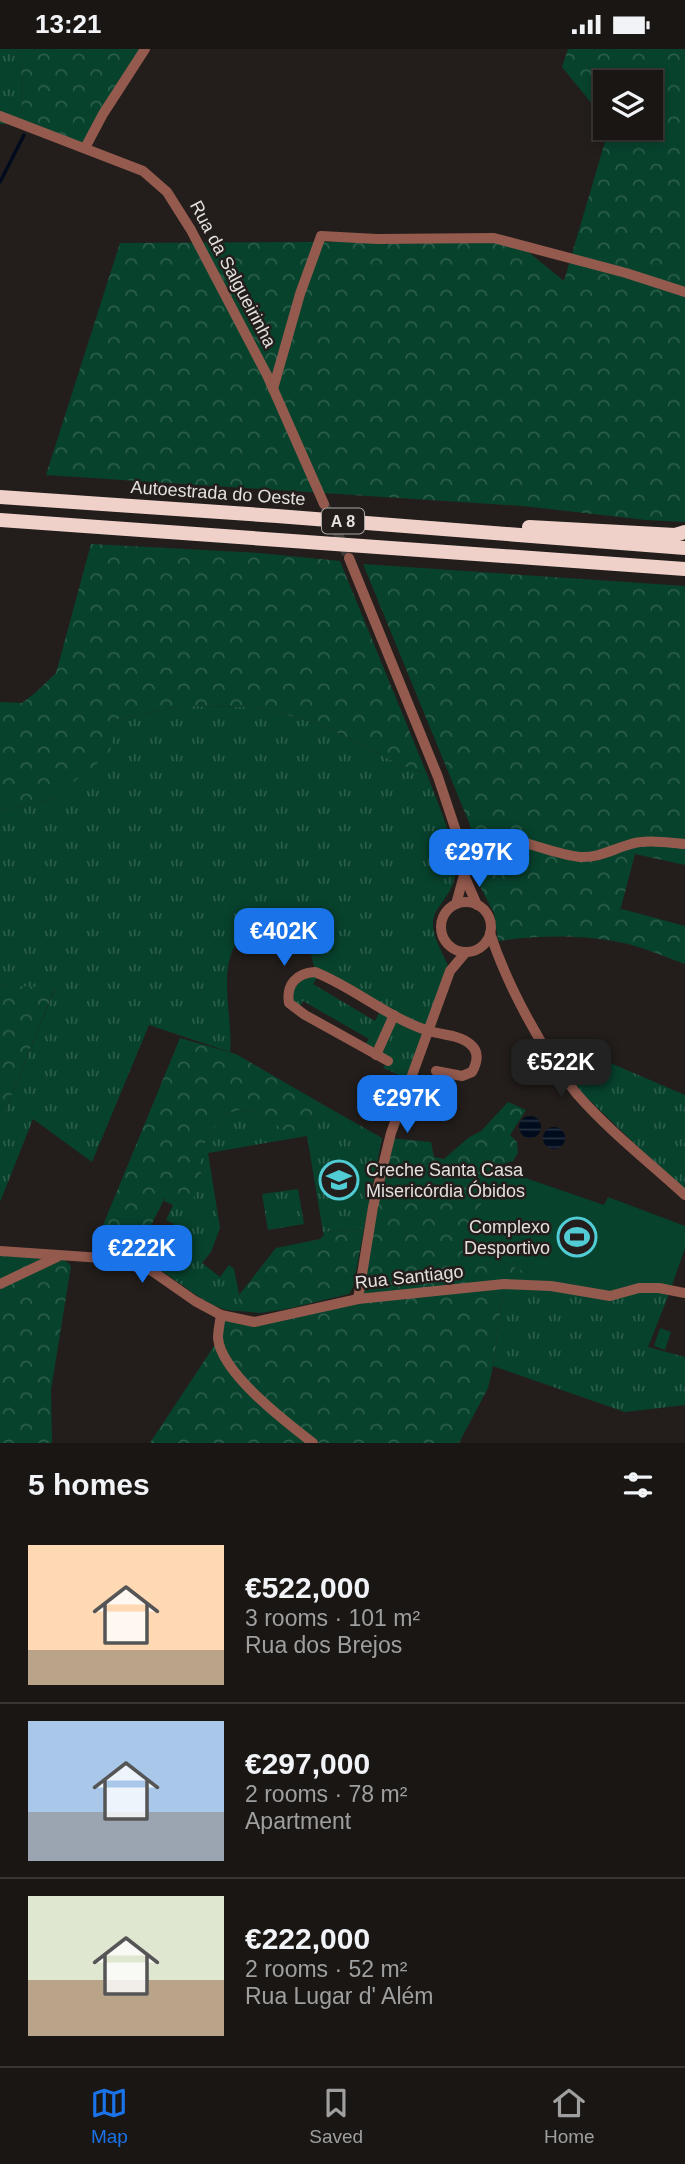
<!DOCTYPE html>
<meta charset="utf-8">
<style>
body{margin:0;font-family:Helvetica,sans-serif;background:#272322;color:#f1f3f6;height:100vh;display:flex;flex-direction:column;font-size:26px;white-space:nowrap}
*{box-sizing:border-box;margin:0}
p{font-size:23px;color:#9f9fa0}
.icon{flex:none;width:38px;height:38px;fill:none;stroke:currentColor;stroke-width:2;stroke-linecap:round;stroke-linejoin:round}
.map{position:relative;height:1394px;overflow:hidden}
.sheet{display:flex;flex-direction:column;background:#1a1614;flex:1}
.sheet>*{flex:none}
.fabs{position:absolute;left:593px;top:21px;display:grid;gap:14px}
.fabs a{display:grid;place-items:center;width:70px;height:70px;border-radius:0px;background:#1a1614;box-shadow:0 4px 10px #0003,0 0 0 2px #383534;font-size:35px}
.price{position:absolute;translate:-50% -60px;padding:0 16px;border-radius:14px;background:#1a73e8;color:#fff;font-size:23px;line-height:46px;filter:drop-shadow(0 2px 4px #0008)}
.price::after{content:'';position:absolute;left:50%;top:42px;width:21px;height:16px;margin-left:-10px;background:inherit;clip-path:polygon(0 0,100% 0,50% 100%)}
.price.selected{background:#222;color:#fff}
ul{padding:0;list-style:none}
li{display:flex;align-items:center;gap:21px;height:175px;padding:0 28px}
li+li{border-top:2px solid #383534}
li span{display:grid;place-items:center;flex:none;width:196px;height:140px;border-radius:0px;color:#555}
li>.icon{margin-inline-start:auto}
span .icon{width:84px;height:84px;fill:#fffc;stroke-width:1}
li b{font-size:30px}
h2{display:flex;justify-content:space-between;align-items:center;height:84px;padding:0 28px;font-size:30px}
.status{display:flex;justify-content:space-between;align-items:center;height:49px;padding:0 35px;background:#1a1614;direction:ltr}
.status svg{height:19px;fill:currentColor}
.dock{display:flex;justify-content:space-around;align-items:center;height:98px;border-top:2px solid #383534;background:#1a1614;font-size:19px;color:#9f9fa0}
.dock a{display:grid;justify-items:center;gap:4px}
.dock .selected{color:#1a73e8}
.map>svg:first-child{display:block}
.grass{fill:url(#grass-tufts);fill-rule:evenodd}
.forest{fill:url(#forest-crowns)}
.pitch{fill:#07422d}
.water{fill:url(#water-rules)}
.lines{fill:none;stroke-linecap:round;stroke-linejoin:round}
.stream{stroke:#000c1e;stroke-width:3.5}
.minor-tunnel{stroke:#403b38;stroke-width:10;stroke-dasharray:10 5;stroke-linecap:butt}
.minor{stroke:#945a4e;stroke-width:10}
.highway{stroke:#f0d1ca;stroke-width:14}
.labels{text-anchor:middle;stroke-width:5;stroke-linejoin:round;paint-order:stroke}
.shield{fill:#231e1b;stroke:#aaa6a4;stroke-width:2}
.shield-label{font-size:16px;font-weight:bold;fill:#e4e0de}
.street-label{font-size:18px;fill:#e4e0de;stroke:#231e1b}
.poi-label{font-size:18px;fill:#e4e0de;stroke:#231e1b;text-anchor:start}
</style>
<div class="status"><b>13:21</b><svg viewBox="0 0 49 12"><path d="M0 12V9h3v3zM5 12V6h3v6zM10 12V3h3v9zM15 12V0h3v12zM26 1h20v11H26zM47 4h2v5h-2z"/></svg></div>
<div class="map">
<svg width="685" height="1394" viewBox="0 0 685 1394">
<defs>
<pattern id="grass-tufts" width="24" height="20" patternUnits="userSpaceOnUse" patternTransform="scale(1.75)"><rect width="24" height="20" fill="#07422d"/><path d="M3 7l-1-3M5 7V3M7 7l1-3M15 17l-1-3M17 17v-4M19 17l1-3" fill="none" stroke="#2b5d4b"/></pattern>
<pattern id="forest-crowns" width="20" height="18" patternUnits="userSpaceOnUse" patternTransform="scale(1.75)"><rect width="20" height="18" fill="#07422d"/><path d="M2 6a3 3 0 1 1 6 0M12 15a3 3 0 1 1 6 0" fill="none" stroke="#2b5d4b"/></pattern>
<pattern id="water-rules" width="6" height="5" patternUnits="userSpaceOnUse" patternTransform="scale(1.75)"><rect width="6" height="5" fill="#000c1e"/><path d="M0 2.5h6" fill="none" stroke="#252f3e"/></pattern>
</defs>
<rect width="100%" height="100%" fill="#231e1b"/>
<g class="grass">
<polygon points="0,0 21,0 22,75 0,67"/>
<path d="M 182,657 L 256,658 L 320,675 L 401,716 L 427,725 C 438,756 455,790 455,823 C 455,847 432,856 433,877 C 434,891 445,908 450,922 L 411,1031 L 383,1019 L 387,1013 L 363,999 L 369,990 L 303,952 L 298,961 L 289,954 L 293,932 L 315,922 L 302,867 C 287,871 268,872 254,879 C 210,901 234,964 230,1003 L 149,976 L 92,1113 L 33,1070 L 0,1153 L 0,1074 L 55,940 L 0,936 L 0,762 L 52,750 L 108,705 L 118,670 ZM 319,926 L 381,960 L 375,972 L 313,935 Z"/>
<polygon points="562,998 601,1010 685,1046 685,1143 580,1042 548,1000"/>
<path d="M 322,1055 L 382,1089 L 364,1180 L 323,1183 L 307,1087 L 208,1104 L 220,1179 L 211,1203 L 202,1214 L 220,1228 L 229,1216 L 234,1220 L 240,1250 L 239,1262 C 207,1264 174,1223 143,1214 L 148,1193 L 146,1189 L 163,1193 L 174,1175 L 166,1171 L 173,1156 L 164,1152 L 166,1149 L 181,1153 L 201,1125 L 198,1106 L 212,1081 L 226,1065 L 239,1061 L 255,1062 L 296,1088 Z"/>
<polygon points="298,1140 304,1175 268,1181 262,1145"/>
<polygon points="504,1235 639,1239 669,1245 648,1298 685,1308 685,1356 625,1363 493,1317"/>
</g>
<g class="forest">
<polygon points="21,0 145,0 85,99 22,75 0,75 0,67 22,75"/>
<polygon points="568,0 685,0 685,473 646,471 523,457 46,426 120,194 515,192 564,232 609,79 651,79 651,33 606,33 605,71 562,18"/>
<polygon points="91,495 259,504 340,512 427,725 401,716 320,675 256,658 182,657 118,670 109,705 52,750 0,762 0,653 22,654 35,644 56,624"/>
<path d="M 363,515 L 685,537 L 685,816 L 635,805 L 620,862 L 622,860 L 685,877 L 685,915 C 666,908 647,900 628,895 C 585,885 541,886 498,892 L 494,864 L 476,830 L 470,776 Z"/>
<polygon points="0,936 55,939 0,1074"/>
<polygon points="180,989 236,1005 322,1055 296,1089 255,1062 239,1061 226,1065 212,1081 199,1105 201,1125 193,1151 181,1153 165,1149 146,1186 148,1193 142,1214 92,1203"/>
<polygon points="508,1053 526,1061 510,1086 517,1093 518,1104 513,1112 500,1116 465,1198 527,1223 527,1236 504,1235 493,1317 488,1339 459,1394 150,1394 218,1291 221,1266 254,1273 358,1250 390,1089 431,1093 434,1108 444,1110 468,1089 481,1082"/>
<polygon points="364,1180 353,1238 349,1245 287,1260 260,1264 239,1262 239,1246 276,1199 320,1190 324,1186 323,1183"/>
<polygon points="0,1202 60,1206 71,1217 51,1341 52,1394 0,1394"/>
</g>
<g class="pitch">
<polygon points="499,1120 604,1156 608,1148 685,1177 685,1199 669,1245 659,1239 610,1247 527,1236 526,1223 465,1198 479,1159"/>
<polygon points="660,1279 671,1283 665,1301 654,1297"/>
</g>
<g class="water">
<circle cx="530" cy="1078" r="11"/>
<circle cx="554" cy="1089" r="11"/>
</g>
<g class="lines">
<polyline class="stream" points="0,133 24,86"/>
<polyline class="minor-tunnel" points="324,455 349,509"/>
<g class="minor">
<polyline points="0,67 143,122 167,143 191,181 267,326 324,455"/>
<polyline points="85,99 103,65 145,0"/>
<polyline points="273,340 300,245 321,187 377,190 494,189 626,224 685,243"/>
<polyline points="349,509 438,728 459,791 464,826 477,856"/>
<path d="M 459,791 C 491,774 545,805 580,808 C 599,809 613,800 631,795 C 647,790 669,794 685,795"/>
<circle cx="466" cy="878" r="25"/>
<polyline points="456,855 464,826"/>
<path d="M 490,884 C 507,936 542,1001 576,1044 C 608,1081 649,1113 685,1146"/>
<polyline points="376,1006 394,966"/>
<path d="M 388,1012 L 305,966 L 289,954 C 286,936 296,924 315,923 C 355,939 388,969 429,982 C 442,986 460,986 470,995 C 480,1003 477,1014 472,1023 L 462,1027 L 436,1022"/>
<polyline points="0,1202 102,1209 152,1222 195,1252 221,1266 254,1273 358,1250 504,1235 551,1237 610,1247 639,1239 659,1239 685,1244"/>
<polyline points="0,1235 57,1208"/>
<polyline points="358,1250 373,1158 391,1084 450,922 466,903"/>
<path d="M 221,1266 C 220,1273 218,1282 218,1289 C 221,1324 286,1373 313,1394"/>
</g>
<g class="highway">
<polyline points="0,448 277,467 685,499"/>
<polyline points="0,471 685,520"/>
<polyline points="529,478 675,486 685,483"/>
</g>
</g>
<defs>
<symbol id="school-ring" viewBox="-11 -11 22 22"><circle r="9.5" fill="#231e1b" stroke="#51ccd4" stroke-width="1.5"/><path d="M0-5L7-2L0 1L-7-2ZM-4 1L0 2.5L4 1V4Q0 6-4 4Z" fill="#51ccd4"/></symbol>
<symbol id="stadium-ring" viewBox="-11 -11 22 22"><circle r="9.5" fill="#231e1b" stroke="#51ccd4" stroke-width="1.5"/><path d="M0-5a6.5 5 0 1 0 0 10a6.5 5 0 1 0 0-10ZM-3.5-1.8h7v3.6h-7Z" fill="#51ccd4"/></symbol>
</defs>
<g fill-rule="evenodd">
<use href="#school-ring" x="317" y="1109" width="44" height="44"/>
<use href="#stadium-ring" x="555" y="1166" width="44" height="44"/>
</g>
<g class="labels">
<rect class="shield" x="322" y="459.5" width="42" height="25" rx="5"/>
<g class="shield-label">
<text x="343" y="478">A 8</text>
</g>
<g class="street-label">
<text transform="translate(233 225) rotate(62)" y="6">Rua da Salgueirinha</text>
<text transform="translate(218 444) rotate(4)" y="6">Autoestrada do Oeste</text>
<text transform="translate(409 1228) rotate(-6)" y="6">Rua Santiago</text>
</g>
<g class="poi-label">
<text x="366" y="1127">Creche Santa Casa<tspan x="366" dy="21">Misericórdia Óbidos</tspan></text>
<text x="550" y="1184" text-anchor="end">Complexo<tspan x="550" dy="21">Desportivo</tspan></text>
</g>
</g>
</svg>
<div class="fabs">
<a><svg class="icon" aria-label="layers" viewBox="0 0 24 24"><path d="M12 4l9 5-9 5-9-5zM3 14l9 5 9-5"/></svg></a>
</div>
<b class="price" style="left:479px;top:840px">€297K</b>
<b class="price" style="left:284px;top:919px">€402K</b>
<b class="price selected" style="left:561px;top:1050px">€522K</b>
<b class="price" style="left:407px;top:1086px">€297K</b>
<b class="price" style="left:142px;top:1236px">€222K</b>
</div>
<section class="sheet">
<h2>5 homes<svg class="icon" aria-label="filters" viewBox="0 0 24 24"><path d="M4 7h16M4 17h16"/><circle cx="9" cy="7" r="2"/><circle cx="15" cy="17" r="2"/></svg></h2>
<ul>
<li><span style="background:linear-gradient(#ffd9b3 75%,#b9a48a 0)"><svg class="icon" aria-label="home" viewBox="0 0 24 24"><path d="M3 11l9-7 9 7M6 9v11h12V9"/></svg></span><div><b>€522,000</b><p>3 rooms · 101 m²</p><p>Rua dos Brejos</p></div></li>
<li><span style="background:linear-gradient(#a9c7e8 65%,#9aa5b1 0)"><svg class="icon" aria-label="home" viewBox="0 0 24 24"><path d="M3 11l9-7 9 7M6 9v11h12V9"/></svg></span><div><b>€297,000</b><p>2 rooms · 78 m²</p><p>Apartment</p></div></li>
<li><span style="background:linear-gradient(#dfe7d0 60%,#b9a48a 0)"><svg class="icon" aria-label="home" viewBox="0 0 24 24"><path d="M3 11l9-7 9 7M6 9v11h12V9"/></svg></span><div><b>€222,000</b><p>2 rooms · 52 m²</p><p>Rua Lugar d' Além</p></div></li>
</ul>
</section>
<nav class="dock">
<a class="selected"><svg class="icon" aria-label="map" viewBox="0 0 24 24"><path d="M3 6l6-2 6 2 6-2v14l-6 2-6-2-6 2zM9 4v14M15 6v14"/></svg>Map</a>
<a><svg class="icon" aria-label="saved" viewBox="0 0 24 24"><path d="M7 4h10v16l-5-4-5 4z"/></svg>Saved</a>
<a><svg class="icon" aria-label="home" viewBox="0 0 24 24"><path d="M3 11l9-7 9 7M6 9v11h12V9"/></svg>Home</a>
</nav>
